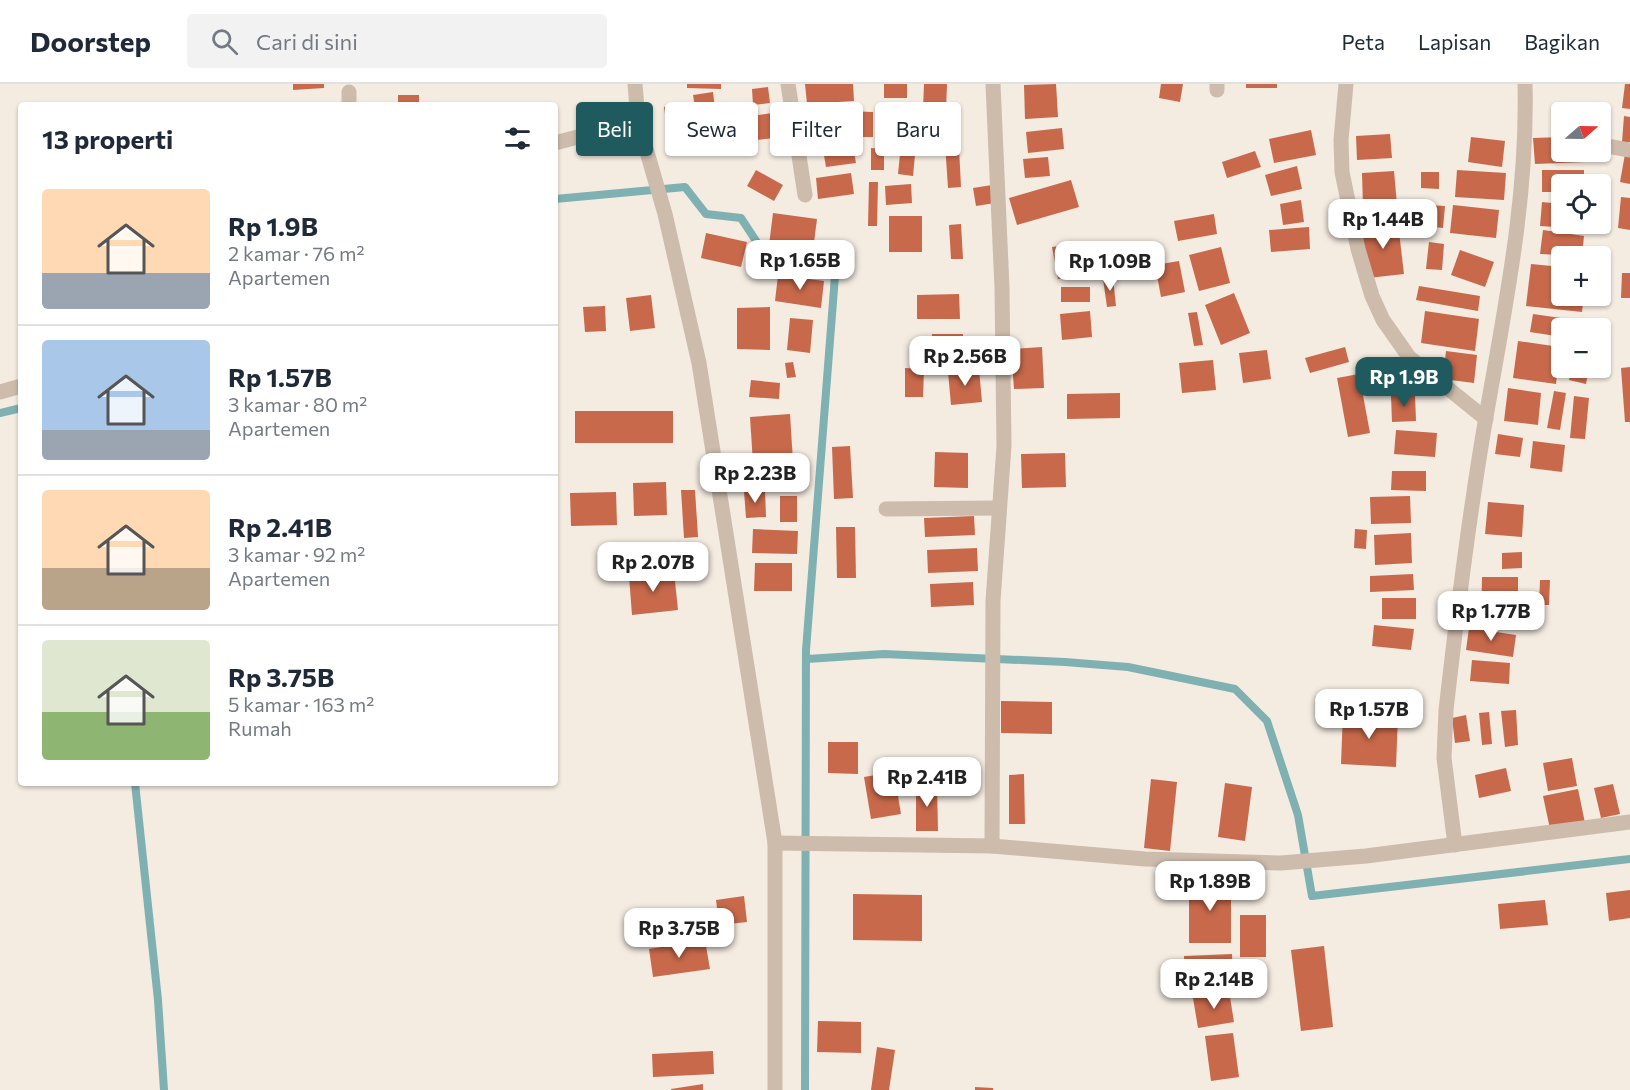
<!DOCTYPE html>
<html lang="id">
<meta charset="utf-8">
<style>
body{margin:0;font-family:Commissioner,sans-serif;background:#f2f2f3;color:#1f2937;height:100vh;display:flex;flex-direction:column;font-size:22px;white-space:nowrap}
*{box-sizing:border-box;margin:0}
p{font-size:20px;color:#747a83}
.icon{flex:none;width:33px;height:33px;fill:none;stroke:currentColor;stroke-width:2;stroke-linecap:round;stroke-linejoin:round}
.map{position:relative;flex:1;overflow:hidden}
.side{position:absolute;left:18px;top:18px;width:540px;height:684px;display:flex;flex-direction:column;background:#fff;border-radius:6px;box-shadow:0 2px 4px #0004}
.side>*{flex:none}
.hud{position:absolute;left:576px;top:18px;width:570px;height:54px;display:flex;gap:12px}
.needle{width:39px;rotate:70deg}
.fabs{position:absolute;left:1551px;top:18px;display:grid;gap:12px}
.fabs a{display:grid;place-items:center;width:60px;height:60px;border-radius:6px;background:#fff;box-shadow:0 2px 4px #0004;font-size:30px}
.price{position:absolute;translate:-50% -51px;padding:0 14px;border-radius:12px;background:#fff;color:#222;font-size:20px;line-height:39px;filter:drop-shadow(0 2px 3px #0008)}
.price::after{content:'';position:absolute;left:50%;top:36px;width:18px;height:14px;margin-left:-9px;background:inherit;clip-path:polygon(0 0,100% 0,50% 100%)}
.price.active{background:#1f5a5e;color:#fff}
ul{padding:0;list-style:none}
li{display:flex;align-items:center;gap:18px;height:150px;padding:0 24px}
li+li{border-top:2px solid #e0e1e3}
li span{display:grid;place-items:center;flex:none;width:168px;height:120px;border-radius:6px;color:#555}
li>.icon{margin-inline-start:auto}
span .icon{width:72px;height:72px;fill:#fffc;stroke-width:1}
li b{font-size:26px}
h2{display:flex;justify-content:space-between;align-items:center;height:72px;padding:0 24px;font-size:26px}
.tag{padding:0 21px;border-radius:6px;background:#fff;box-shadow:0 2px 4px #0004;font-size:21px;line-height:54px}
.tag.active{background:#1f5a5e;color:#fff}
header{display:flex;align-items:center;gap:36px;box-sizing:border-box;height:84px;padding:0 30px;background:#fff;border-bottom:2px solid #e0e1e3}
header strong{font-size:28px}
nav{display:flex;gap:33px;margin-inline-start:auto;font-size:21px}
.search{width:420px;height:54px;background:#f2f2f3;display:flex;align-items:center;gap:15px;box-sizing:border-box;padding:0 21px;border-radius:6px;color:#747a83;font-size:22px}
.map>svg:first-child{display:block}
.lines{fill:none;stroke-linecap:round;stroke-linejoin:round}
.stream{stroke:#7fb0b2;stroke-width:8}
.building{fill:#c8694b}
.minor{stroke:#cdbbac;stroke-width:15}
</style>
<header>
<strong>Doorstep</strong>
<div class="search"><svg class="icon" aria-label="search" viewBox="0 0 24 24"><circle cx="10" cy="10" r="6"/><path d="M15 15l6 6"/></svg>Cari di sini</div>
<nav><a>Peta</a><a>Lapisan</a><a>Bagikan</a></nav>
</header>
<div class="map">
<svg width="1630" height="1006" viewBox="0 0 1630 1006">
<rect width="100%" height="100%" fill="#f4ebe1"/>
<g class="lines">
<g class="stream">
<polyline points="555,115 685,103 706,130 741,134 762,166 836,179 806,566 805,1006"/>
<polyline points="0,329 21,324"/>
<polyline points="807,575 884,570 1065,578 1128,583 1235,605 1267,637 1298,731 1312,812 1630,775"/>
<polyline points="135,699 158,916 164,1006"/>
</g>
</g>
<g class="building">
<polygon points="293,0 324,0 324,4 293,6"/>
<polygon points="687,0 721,0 721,5 687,4"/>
<polygon points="805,0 853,0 854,17 807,20"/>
<rect x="884" y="0" width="23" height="14"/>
<polygon points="924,0 947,0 946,26 923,25"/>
<polygon points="1056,0 1058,33 1025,35 1024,1"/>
<polygon points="1161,0 1183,0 1180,18 1159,14"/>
<rect x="1246" y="0" width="31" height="4"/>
<polygon points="1625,0 1630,0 1630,25 1622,24"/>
<polygon points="768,3 770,19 753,21 752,5"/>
<polygon points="713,8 716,33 697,36 693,11"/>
<rect x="398" y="11" width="21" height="10"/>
<polygon points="680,20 684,40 667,43 664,23"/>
<polygon points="894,24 918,28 914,56 889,52"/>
<polygon points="831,27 835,51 808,56 804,32"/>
<polygon points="843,27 873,28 873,53 843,53"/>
<polygon points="772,29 776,54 755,56 751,32"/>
<polygon points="1624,32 1630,33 1630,58 1622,58"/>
<polygon points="737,34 742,59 699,67 695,42"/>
<polygon points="944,44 958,44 961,103 948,104"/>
<polygon points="1062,44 1064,65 1028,69 1026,48"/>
<polygon points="1311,46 1316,71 1274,79 1269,55"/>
<polygon points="1390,50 1392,74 1357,76 1356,52"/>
<polygon points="1471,53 1505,57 1502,83 1468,78"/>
<polygon points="1562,53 1562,68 1585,68 1585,78 1535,80 1533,54"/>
<polygon points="853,62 856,79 826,83 823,66"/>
<polygon points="871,64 884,65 884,86 871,86"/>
<polygon points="1255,67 1261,83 1227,94 1222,78"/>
<polygon points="900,70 915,71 913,92 898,90"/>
<polygon points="1625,70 1630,71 1630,100 1620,98"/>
<polygon points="1048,73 1050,92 1025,94 1023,75"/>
<polygon points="1297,82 1302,105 1271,112 1265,91"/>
<polygon points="756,86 783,101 774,117 747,102"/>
<polygon points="1457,86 1506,89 1504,116 1455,113"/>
<polygon points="1542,86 1584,86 1584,100 1562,100 1562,108 1542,108"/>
<polygon points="1394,87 1397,121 1363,123 1362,89"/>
<polygon points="1421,88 1439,88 1439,105 1421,104"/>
<polygon points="851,89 854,110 818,115 816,94"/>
<polygon points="1071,96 1079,123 1017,141 1009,114"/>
<polygon points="869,98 878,98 877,142 868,142"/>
<polygon points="911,100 912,119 886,121 885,102"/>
<polygon points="992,101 995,119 976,122 973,104"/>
<polygon points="1621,113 1630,114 1630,146 1618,144"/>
<polygon points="1301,116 1304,138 1283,141 1280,120"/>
<polygon points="1542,118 1562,120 1562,140 1586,140 1585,145 1540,142"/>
<polygon points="1428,121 1445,122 1443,144 1426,142"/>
<polygon points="1453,121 1499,126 1496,154 1450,149"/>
<polygon points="773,129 817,135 813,166 769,161"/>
<polygon points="1214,130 1217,150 1178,157 1174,137"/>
<rect x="889" y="132" width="33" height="36"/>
<polygon points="1398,139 1404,190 1368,194 1361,143"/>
<polygon points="961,140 963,175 951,175 949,141"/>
<polygon points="1309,143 1310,165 1271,168 1269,146"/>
<polygon points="1543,146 1584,152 1582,172 1540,170"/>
<polygon points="706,149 747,158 741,183 701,174"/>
<polygon points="1429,158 1444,160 1442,186 1426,185"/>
<polygon points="1081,159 1086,191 1058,195 1052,163"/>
<polygon points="1221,163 1230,199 1199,207 1189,171"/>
<polygon points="1460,166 1494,178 1485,203 1451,191"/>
<polygon points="1179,177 1185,208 1161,213 1155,181"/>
<polygon points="1531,180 1562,183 1562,212 1584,212 1582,228 1526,222"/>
<polygon points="1622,189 1630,189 1630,214 1621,214"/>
<polygon points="778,191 824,197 821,224 775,217"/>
<polygon points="1113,194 1116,222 1107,223 1103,195"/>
<polygon points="1419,202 1480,212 1478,227 1416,216"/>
<rect x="1061" y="203" width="29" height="15"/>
<polygon points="1234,209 1250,249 1221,261 1205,221"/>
<polygon points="959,210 960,235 917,235 917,211"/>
<polygon points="651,211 655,244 630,247 626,214"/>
<polygon points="605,222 606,247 585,248 583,223"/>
<polygon points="770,223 770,266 737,265 737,224"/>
<polygon points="1090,227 1092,253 1062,256 1060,230"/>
<polygon points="1425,227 1479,235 1475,267 1421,259"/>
<polygon points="1197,228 1203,261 1194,262 1188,229"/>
<polygon points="1533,230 1568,235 1567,244 1562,244 1562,253 1530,248"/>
<polygon points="790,234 813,236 810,269 787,266"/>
<polygon points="932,250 963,250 963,274 931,274"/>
<polygon points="1518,257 1560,263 1556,300 1513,294"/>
<polygon points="1042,263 1044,304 1014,305 1011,265"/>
<polygon points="1345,263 1349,278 1310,289 1305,274"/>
<polygon points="1267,266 1271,295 1243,299 1239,269"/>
<polygon points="1446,267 1477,271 1474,299 1443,295"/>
<polygon points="1213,276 1216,306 1182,309 1179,279"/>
<polygon points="793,278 796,293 787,294 785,279"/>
<polygon points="1630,283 1630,338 1625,338 1621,284"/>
<polygon points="905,284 924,285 923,313 905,313"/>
<polygon points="1571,284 1589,284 1586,300 1569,296"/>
<polygon points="979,285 982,318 951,321 948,288"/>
<polygon points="1359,290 1370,349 1348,353 1337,294"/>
<polygon points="751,296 780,299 779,315 749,313"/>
<polygon points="1508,304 1541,309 1538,341 1504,337"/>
<polygon points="1554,307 1566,309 1560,346 1547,344"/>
<polygon points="1120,309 1120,334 1067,335 1067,310"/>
<polygon points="1415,311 1416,337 1392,338 1391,312"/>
<polygon points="1574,312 1589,314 1585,355 1570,354"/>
<rect x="575" y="327" width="98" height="32"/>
<polygon points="790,330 794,393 754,395 750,333"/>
<polygon points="1396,346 1437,349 1435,373 1394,370"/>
<polygon points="1498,350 1523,354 1520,373 1495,370"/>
<polygon points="1533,357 1565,361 1562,388 1530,384"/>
<polygon points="850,362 853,414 834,415 832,363"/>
<polygon points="935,368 968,369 968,404 934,403"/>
<polygon points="1065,369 1066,403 1022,404 1021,370"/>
<polygon points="1392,387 1426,387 1426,407 1391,406"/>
<polygon points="666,398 667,431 634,432 633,399"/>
<polygon points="681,406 695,406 698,453 684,454"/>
<polygon points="765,406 766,433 746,434 744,407"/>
<polygon points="616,408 617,441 571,442 570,409"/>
<rect x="780" y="412" width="17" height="26"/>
<polygon points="1410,412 1411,439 1371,440 1370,413"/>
<polygon points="1488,418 1524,421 1522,453 1485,450"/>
<polygon points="974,432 975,451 925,453 924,434"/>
<polygon points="836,443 855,443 856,494 837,494"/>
<polygon points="753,445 798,447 797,470 752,469"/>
<polygon points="1355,445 1367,446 1366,465 1354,464"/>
<polygon points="1411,449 1412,479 1375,481 1374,451"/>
<polygon points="977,464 978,487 928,489 927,466"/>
<polygon points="1522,468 1522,484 1502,485 1502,469"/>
<polygon points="755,479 792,479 792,507 754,507"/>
<polygon points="674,488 678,526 632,531 629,492"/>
<polygon points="1413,490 1414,506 1370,508 1370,492"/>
<polygon points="1482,493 1518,493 1518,535 1481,535"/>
<polygon points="1540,496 1550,496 1549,521 1539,521"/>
<polygon points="973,498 974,521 931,523 930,500"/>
<rect x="1382" y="514" width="34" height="21"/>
<polygon points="1374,541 1414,545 1411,566 1372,562"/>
<polygon points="1469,544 1516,551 1513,573 1466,566"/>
<polygon points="1472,576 1510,579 1509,600 1470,597"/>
<polygon points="1001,617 1052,618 1052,650 1001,649"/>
<polygon points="1516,626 1518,661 1505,663 1501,627"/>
<polygon points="1343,628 1398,631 1396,683 1341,680"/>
<polygon points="1489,628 1492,660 1482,661 1479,629"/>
<polygon points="1466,631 1470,657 1455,659 1452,634"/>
<polygon points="828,658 858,658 858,690 828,689"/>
<polygon points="1572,674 1577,702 1548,707 1543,679"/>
<polygon points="1506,684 1511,707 1479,714 1475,691"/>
<polygon points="894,688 901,730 871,735 864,693"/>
<polygon points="1024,690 1025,740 1009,740 1009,691"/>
<polygon points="1151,695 1177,698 1170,767 1144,764"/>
<polygon points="1225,699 1252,703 1245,757 1218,753"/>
<polygon points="916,700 937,700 938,747 916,747"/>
<polygon points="1613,700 1620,730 1601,734 1594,704"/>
<polygon points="1578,705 1585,739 1550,745 1543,712"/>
<rect x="1189" y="797" width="42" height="62"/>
<polygon points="1630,806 1630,834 1609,837 1606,809"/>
<polygon points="853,810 922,811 922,857 853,856"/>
<polygon points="744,812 747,838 719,841 716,816"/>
<polygon points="1545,816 1548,841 1500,845 1498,820"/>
<rect x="1240" y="831" width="26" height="42"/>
<polygon points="705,856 710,885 653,893 649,865"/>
<polygon points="1324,862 1333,943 1301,947 1291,866"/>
<polygon points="1232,870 1233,897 1185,899 1184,872"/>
<polygon points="1229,907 1234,938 1198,944 1193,914"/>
<polygon points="818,937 861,938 861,969 817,968"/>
<polygon points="1233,949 1239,993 1211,997 1205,952"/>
<polygon points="877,963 895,966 889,1006 871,1006"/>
<polygon points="713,967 714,990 653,993 652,970"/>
<polygon points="703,1000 703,1006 671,1006 671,1005"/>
<polygon points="975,1003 993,1004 993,1006 975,1006"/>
</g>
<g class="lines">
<g class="minor">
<polyline points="635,0 638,37 665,130 699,279 775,759 775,1006"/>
<polyline points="788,0 805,111"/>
<polyline points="1346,0 1341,56 1342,88 1358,165 1372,212 1383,236 1409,273 1486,335"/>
<polyline points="1217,6 1217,0"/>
<polyline points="349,21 349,8"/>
<polyline points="555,59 638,37"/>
<polyline points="1601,61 1630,66"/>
<polyline points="0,308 21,302"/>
<polyline points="886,425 999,424"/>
<polyline points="775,759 992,762 1145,775 1281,779 1366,772 1630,738"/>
<path d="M 1455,761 L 1444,674 L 1446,626 C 1457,529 1469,430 1486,333 C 1505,223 1528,113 1525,0"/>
<polyline points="992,762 993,517 1004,362 1002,204 993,0"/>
</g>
</g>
</svg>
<div class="fabs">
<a><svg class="needle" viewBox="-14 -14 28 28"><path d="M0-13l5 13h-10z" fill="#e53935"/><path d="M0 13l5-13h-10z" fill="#747a83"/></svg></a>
<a><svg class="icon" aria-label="locate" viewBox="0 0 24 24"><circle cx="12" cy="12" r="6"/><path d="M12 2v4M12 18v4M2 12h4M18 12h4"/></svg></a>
<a>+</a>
<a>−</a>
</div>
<b class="price" style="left:1383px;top:166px">Rp 1.44B</b>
<b class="price" style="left:800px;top:207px">Rp 1.65B</b>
<b class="price" style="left:1110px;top:208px">Rp 1.09B</b>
<b class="price" style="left:965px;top:303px">Rp 2.56B</b>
<b class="price active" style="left:1404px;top:324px">Rp 1.9B</b>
<b class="price" style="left:755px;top:420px">Rp 2.23B</b>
<b class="price" style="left:653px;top:509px">Rp 2.07B</b>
<b class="price" style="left:1491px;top:558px">Rp 1.77B</b>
<b class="price" style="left:1369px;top:656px">Rp 1.57B</b>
<b class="price" style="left:927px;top:724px">Rp 2.41B</b>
<b class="price" style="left:1210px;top:828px">Rp 1.89B</b>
<b class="price" style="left:679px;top:875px">Rp 3.75B</b>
<b class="price" style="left:1214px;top:926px">Rp 2.14B</b>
<div class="hud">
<a class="tag active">Beli</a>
<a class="tag">Sewa</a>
<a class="tag">Filter</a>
<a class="tag">Baru</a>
</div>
<section class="side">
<h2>13 properti<svg class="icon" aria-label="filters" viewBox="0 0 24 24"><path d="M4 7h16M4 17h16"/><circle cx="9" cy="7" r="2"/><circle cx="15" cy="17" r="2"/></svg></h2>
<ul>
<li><span style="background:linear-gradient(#ffd9b3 70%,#9aa5b1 0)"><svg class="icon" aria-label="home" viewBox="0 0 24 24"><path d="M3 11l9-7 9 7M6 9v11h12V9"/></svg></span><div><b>Rp 1.9B</b><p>2 kamar · 76 m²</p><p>Apartemen</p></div></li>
<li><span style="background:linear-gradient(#a9c7e8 75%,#9aa5b1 0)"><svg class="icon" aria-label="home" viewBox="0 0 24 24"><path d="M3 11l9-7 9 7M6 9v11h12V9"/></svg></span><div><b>Rp 1.57B</b><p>3 kamar · 80 m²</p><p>Apartemen</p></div></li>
<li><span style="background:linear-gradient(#ffd9b3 65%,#b9a48a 0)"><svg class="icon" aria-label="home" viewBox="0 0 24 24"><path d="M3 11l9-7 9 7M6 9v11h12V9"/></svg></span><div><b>Rp 2.41B</b><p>3 kamar · 92 m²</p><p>Apartemen</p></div></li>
<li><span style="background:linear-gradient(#dfe7d0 60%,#8fb573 0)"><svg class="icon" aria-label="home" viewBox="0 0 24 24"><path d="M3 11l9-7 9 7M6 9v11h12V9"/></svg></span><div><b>Rp 3.75B</b><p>5 kamar · 163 m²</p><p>Rumah</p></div></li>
</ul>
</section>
</div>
